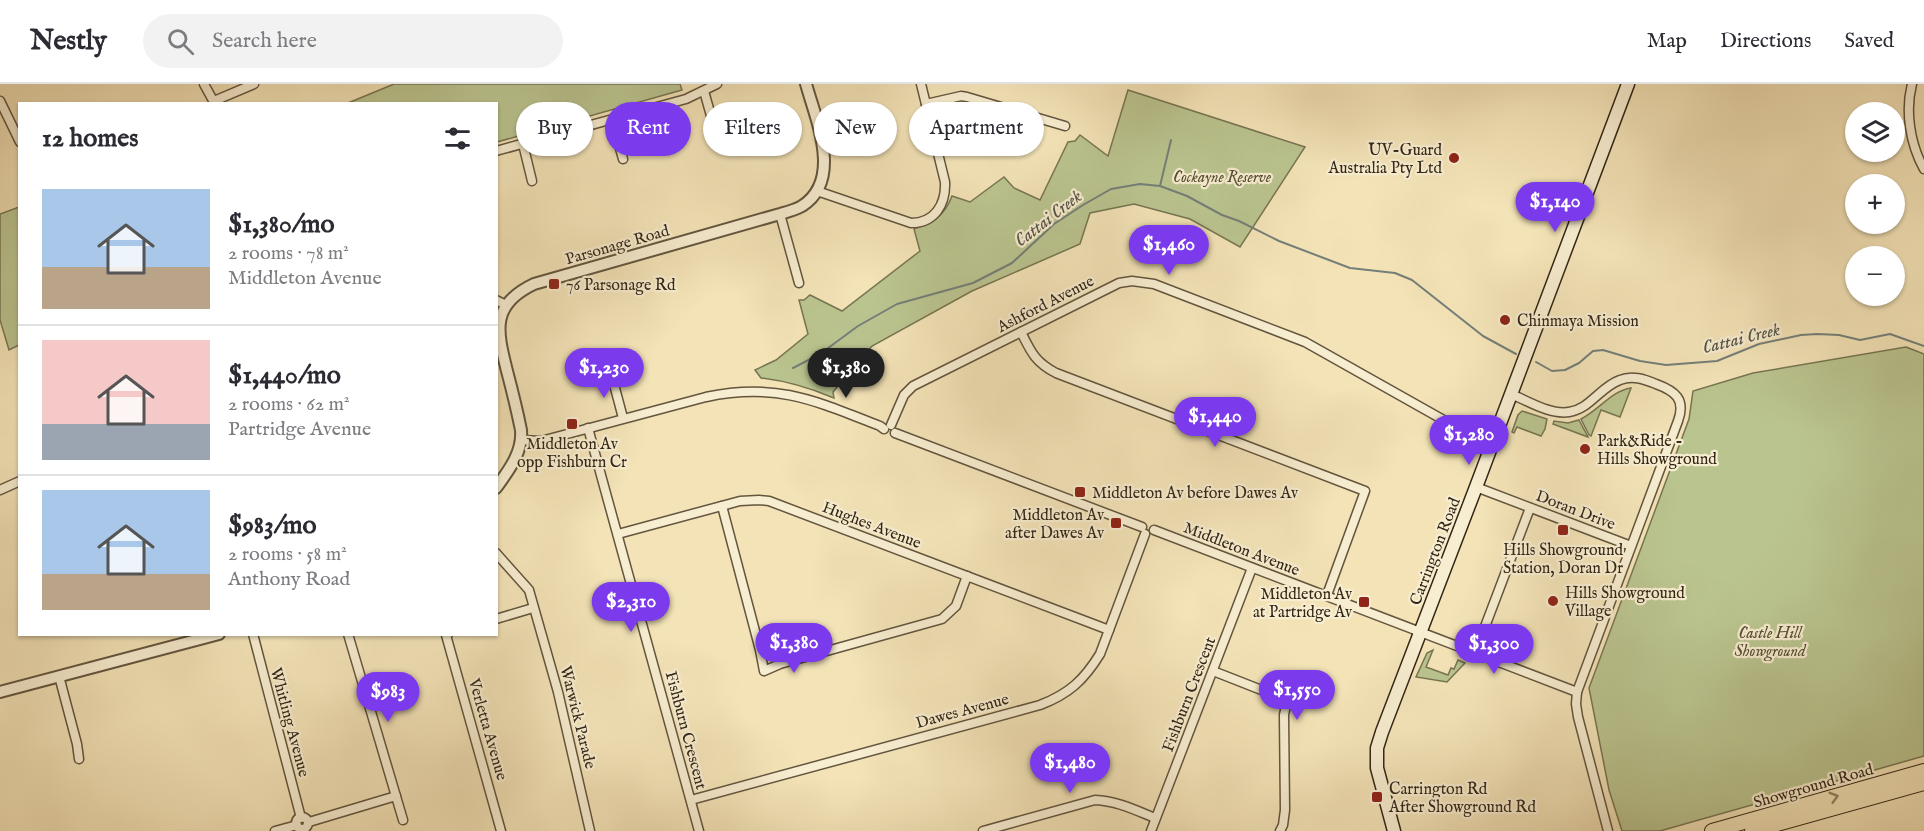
<!DOCTYPE html>
<meta charset="utf-8">
<style>
body{margin:0;font-family:"IM FELL English",serif;background:#f2f2f3;color:#2b2b33;height:100vh;display:flex;flex-direction:column;font-size:22px;white-space:nowrap}
*{box-sizing:border-box;margin:0}
p{font-size:20px;color:#7c7c81}
.icon{flex:none;width:33px;height:33px;fill:none;stroke:currentColor;stroke-width:2;stroke-linecap:round;stroke-linejoin:round}
.map{position:relative;flex:1;overflow:hidden}
.side{position:absolute;left:18px;top:18px;width:480px;height:534px;display:flex;flex-direction:column;background:#fff;border-radius:0px;box-shadow:0 2px 4px #0004}
.side>*{flex:none}
.top-card{position:absolute;left:516px;top:18px;width:570px;height:54px;display:flex;gap:12px}
.buttons{position:absolute;left:1845px;top:18px;display:grid;gap:12px}
.buttons a{display:grid;place-items:center;width:60px;height:60px;border-radius:50%;background:#fff;box-shadow:0 2px 4px #0004;font-size:30px}
.price{position:absolute;translate:-50% -51px;padding:0 14px;border-radius:21px;background:#7c3aed;color:#fff;font-size:20px;line-height:39px;filter:drop-shadow(0 2px 3px #0008)}
.price::after{content:'';position:absolute;left:50%;top:36px;width:18px;height:14px;margin-left:-9px;background:inherit;clip-path:polygon(0 0,100% 0,50% 100%)}
.price.active{background:#222;color:#fff}
ul{padding:0;list-style:none}
li{display:flex;align-items:center;gap:18px;height:150px;padding:0 24px}
li+li{border-top:2px solid #e1e1e2}
li span{display:grid;place-items:center;flex:none;width:168px;height:120px;border-radius:0px;color:#555}
li>.icon{margin-inline-start:auto}
span .icon{width:72px;height:72px;fill:#fffc;stroke-width:1}
li b{font-size:26px}
h2{display:flex;justify-content:space-between;align-items:center;height:72px;padding:0 24px;font-size:26px}
.pill{padding:0 21px;border-radius:27px;background:#fff;box-shadow:0 2px 4px #0004;font-size:21px;line-height:54px}
.pill.active{background:#7c3aed;color:#fff}
header{display:flex;align-items:center;gap:36px;box-sizing:border-box;height:84px;padding:0 30px;background:#fff;border-bottom:2px solid #e1e1e2}
header strong{font-size:28px}
nav{display:flex;gap:33px;margin-inline-start:auto;font-size:21px}
.search{width:420px;height:54px;background:#f2f2f3;display:flex;align-items:center;gap:15px;box-sizing:border-box;padding:0 21px;border-radius:33px;color:#7c7c81;font-size:22px}
.map>svg:first-child{display:block}
.green{fill:#bac48f;stroke:#767552;stroke-width:1.5}
.lines{fill:none;stroke-linecap:round;stroke-linejoin:round}
.stream{stroke:#747f78;stroke-width:2}
.minor-casing{stroke:#63553e;stroke-width:11}
.tertiary-casing{stroke:#63553e;stroke-width:14}
.secondary-casing{stroke:#332616;stroke-width:15}
.primary-casing{stroke:#332616;stroke-width:16}
.minor{stroke:#f7edd0;stroke-width:8}
.tertiary{stroke:#f7edd0;stroke-width:10}
.secondary{stroke:#f7edd0;stroke-width:12}
.primary{stroke:#f3e3b7;stroke-width:14}
.oneway{stroke:#938466}
.poi-dot{fill:#8f2418;stroke:#f7edd0;stroke-width:2}
.labels{text-anchor:middle;stroke-width:4.5;stroke-linejoin:round;paint-order:stroke}
.poi-label{font-size:16px;fill:#332616;stroke:#f7edd0;text-anchor:start}
.park-label{font-size:16px;font-style:italic;fill:#554e34;stroke:#f7edd0}
.street-label{font-size:16px;fill:#332616;stroke:#f7edd0}
.water-label{font-size:18px;font-style:italic;fill:#545347;stroke:#f7edd0}
</style>
<header>
<strong>Nestly</strong>
<div class="search"><svg class="icon" aria-label="search" viewBox="0 0 24 24"><circle cx="10" cy="10" r="6"/><path d="M15 15l6 6"/></svg>Search here</div>
<nav><a>Map</a><a>Directions</a><a>Saved</a></nav>
</header>
<div class="map">
<svg width="1924" height="747" viewBox="0 0 1924 747">
<rect width="100%" height="100%" fill="#f3e3b7"/>
<filter id="stains"><feTurbulence type="fractalNoise" baseFrequency=".00333" numOctaves="4"/><feColorMatrix values="0 0 0 0 .2 0 0 0 0 .09 0 0 0 0 .02 0 0 0 .5 -.17"/></filter>
<radialGradient id="worn" r=".72"><stop offset=".6" stop-color="#630" stop-opacity="0"/><stop offset="1" stop-color="#630" stop-opacity=".3"/></radialGradient>
<g class="green">
<polygon points="394,0 680,0 682,6 497,58 496,20 348,19"/>
<path d="M 1128,6 L 1305,63 L 1240,163 L 1190,135 L 1134,120 L 1090,129 L 1080,160 L 972,207 L 872,262 L 833,308 L 834,314 C 810,304 787,297 761,294 L 755,286 L 776,276 L 808,250 L 799,216 L 804,216 L 810,211 L 842,227 L 920,167 L 914,145 C 933,139 945,131 952,112 L 970,118 L 1004,93 L 1014,104 L 1040,116 L 1068,58 L 1075,57 L 1080,51 L 1108,72 Z"/>
<polygon points="19,123 19,261 9,266 0,236 0,130"/>
<polygon points="1906,263 1924,270 1924,672 1660,747 1622,747 1609,706 1589,604 1689,335 1693,307 1753,289"/>
<path d="M 1631,304 L 1620,333 L 1601,326 L 1591,352 L 1589,351 L 1581,335 C 1599,326 1611,307 1631,304 Z"/>
<polygon points="1522,327 1547,335 1545,345 1541,352 1517,343 1514,349 1512,348 1518,331"/>
<polygon points="1579,336 1588,353 1553,340 1554,337 1568,339"/>
<polygon points="1433,566 1426,583 1448,591 1451,584 1454,585 1458,576 1465,579 1447,598 1416,593 1427,569"/>
</g>
<g class="lines">
<g class="stream">
<polyline points="1160,102 1171,56"/>
<polyline points="1536,278 1552,287 1565,286 1579,279 1593,267 1603,266 1640,277 1666,281 1717,277 1759,260 1801,251 1817,250 1839,251 1860,256 1890,250 1924,262"/>
<polyline points="793,284 820,270 858,242 897,220 973,199 1012,179 1054,140 1083,121 1111,105 1140,100 1160,102 1187,112 1222,131 1239,137 1279,157 1350,184 1395,189 1412,196 1483,252 1516,270"/>
</g>
<defs>
<g id="minor">
<polyline points="204,0 215,20"/>
<path d="M 1912,0 C 1905,27 1910,60 1924,85"/>
<polyline points="704,7 715,46"/>
<polyline points="0,17 20,58"/>
<polyline points="214,17 254,0"/>
<polyline points="926,20 961,12 967,13 1065,42"/>
<polyline points="612,36 623,75"/>
<polyline points="523,60 532,97"/>
<polyline points="496,67 686,15 717,0"/>
<path d="M 817,107 L 911,139 C 935,139 946,120 945,98 L 921,0"/>
<polyline points="780,130 799,199"/>
<polyline points="496,216 506,221"/>
<path d="M 1021,248 C 1031,268 1035,278 1056,289 L 1365,407 L 1327,511"/>
<polyline points="611,289 623,334"/>
<path d="M 1511,310 C 1528,317 1550,331 1569,328 C 1590,325 1600,303 1620,296 C 1632,291 1644,295 1656,300 C 1675,307 1686,315 1678,337 L 1577,608 L 1576,620 L 1578,633 L 1608,747"/>
<polyline points="891,341 904,311 913,302 1119,199 1132,197 1154,200 1305,258 1472,352 1489,370"/>
<polyline points="588,344 699,747"/>
<polyline points="895,349 1142,443"/>
<path d="M 522,356 L 541,357 L 706,313 C 777,298 816,317 880,342 L 884,345"/>
<polyline points="1476,403 1631,462"/>
<polyline points="0,406 20,397"/>
<polyline points="722,422 760,566 764,587 780,580 942,535 956,522 967,492"/>
<polyline points="1154,446 1577,608"/>
<polyline points="618,450 740,417 759,416 769,417 1109,546"/>
<polyline points="496,469 529,506 558,608 590,747"/>
<polyline points="496,535 533,524"/>
<polyline points="253,550 301,734"/>
<polyline points="348,550 403,736"/>
<polyline points="448,550 446,551 501,747"/>
<polyline points="1475,569 1530,424"/>
<polyline points="1213,587 1287,616 1284,631 1285,726 1283,741 1280,747"/>
<polyline points="59,592 77,660 79,675"/>
<path d="M 691,716 L 1040,621 C 1069,610 1084,596 1100,570 L 1145,450"/>
<circle cx="302" cy="739" r="6"/>
<polyline points="309,738 396,712"/>
<polyline points="275,747 297,741"/>
<path d="M 983,747 L 1095,716 C 1117,717 1135,726 1155,734"/>
<polyline points="1151,747 1252,484"/>
</g>
<g id="tertiary">
<path d="M 496,404 C 509,386 523,368 521,346 C 517,326 512,306 507,287 C 497,247 490,221 534,200 L 780,130 C 787,128 795,126 802,122 C 843,96 816,36 806,0"/>
<polyline points="0,608 219,550"/>
</g>
<polyline id="secondary" points="1394,747 1377,684 1377,664 1382,648 1476,403 1628,0"/>
<g id="primary">
<polyline points="1712,747 1924,687"/>
<polyline points="1752,747 1924,699"/>
</g>
</defs>
<use href="#minor" class="minor-casing"/>
<use href="#tertiary" class="tertiary-casing"/>
<use href="#secondary" class="secondary-casing"/>
<use href="#primary" class="primary-casing"/>
<use href="#minor" class="minor"/>
<use href="#tertiary" class="tertiary"/>
<use href="#secondary" class="secondary"/>
<use href="#primary" class="primary"/>
</g>
<defs><path id="oneway-chevron" d="M-2-3.5L2.5 0L-2 3.5" fill="none" stroke-width="1.6" stroke-linecap="round" stroke-linejoin="round" transform="scale(1.5)"/></defs>
<use class="oneway" href="#oneway-chevron" transform="translate(1834 713) rotate(-16)"/>
<g class="poi-dot">
<circle cx="1454" cy="74" r="6"/>
<rect x="548" y="194" width="12" height="12" rx="3"/>
<circle cx="1505" cy="236" r="6"/>
<rect x="566" y="334" width="12" height="12" rx="3"/>
<circle cx="1585" cy="365" r="6"/>
<rect x="1074" y="402" width="12" height="12" rx="3"/>
<rect x="1110" y="433" width="12" height="12" rx="3"/>
<rect x="1557" y="440" width="12" height="12" rx="3"/>
<circle cx="1553" cy="517" r="6"/>
<rect x="1358" y="512" width="12" height="12" rx="3"/>
<rect x="1371" y="707" width="12" height="12" rx="3"/>
</g>
<g class="labels">
<g class="poi-label">
<text x="1442" y="71" text-anchor="end">UV-Guard<tspan x="1442" dy="18">Australia Pty Ltd</tspan></text>
<text x="566" y="206">76 Parsonage Rd</text>
<text x="1517" y="242">Chinmaya Mission</text>
<text x="1597" y="362">Park&amp;Ride -<tspan x="1597" dy="18">Hills Showground</tspan></text>
<text x="572" y="365" text-anchor="middle">Middleton Av<tspan x="572" dy="18">opp Fishburn Cr</tspan></text>
<text x="1092" y="414">Middleton Av before Dawes Av</text>
<text x="1104" y="436" text-anchor="end">Middleton Av<tspan x="1104" dy="18">after Dawes Av</tspan></text>
<text x="1563" y="471" text-anchor="middle">Hills Showground<tspan x="1563" dy="18">Station, Doran Dr</tspan></text>
<text x="1565" y="514">Hills Showground<tspan x="1565" dy="18">Village</tspan></text>
<text x="1352" y="515" text-anchor="end">Middleton Av<tspan x="1352" dy="18">at Partridge Av</tspan></text>
<text x="1389" y="710">Carrington Rd<tspan x="1389" dy="18">After Showground Rd</tspan></text>
</g>
<g class="park-label">
<text x="1222" y="98">Cockayne Reserve</text>
<text x="1770" y="554">Castle Hill<tspan x="1770" dy="18">Showground</tspan></text>
</g>
<g class="street-label">
<text transform="translate(617 160) rotate(-16)" y="6">Parsonage Road</text>
<text transform="translate(1045 219) rotate(-27)" y="6">Ashford Avenue</text>
<text transform="translate(1576 425) rotate(21)" y="6">Doran Drive</text>
<text transform="translate(872 440) rotate(21)" y="6">Hughes Avenue</text>
<text transform="translate(1242 464) rotate(21)" y="6">Middleton Avenue</text>
<text transform="translate(1434 467) rotate(-69)" y="6">Carrington Road</text>
<text transform="translate(1188 610) rotate(-69)" y="6">Fishburn Crescent</text>
<text transform="translate(962 626) rotate(-15)" y="6">Dawes Avenue</text>
<text transform="translate(579 633) rotate(76)" y="6">Warwick Parade</text>
<text transform="translate(291 638) rotate(75)" y="6">Whitling Avenue</text>
<text transform="translate(489 645) rotate(74)" y="6">Verletta Avenue</text>
<text transform="translate(687 646) rotate(75)" y="6">Fishburn Crescent</text>
<text transform="translate(1813 701) rotate(-16)" y="6">Showground Road</text>
</g>
<g class="water-label">
<text transform="translate(1048 134) rotate(-38)" y="6">Cattai Creek</text>
<text transform="translate(1741 254) rotate(-14)" y="6">Cattai Creek</text>
</g>
</g>
<rect width="100%" height="100%" filter="url(#stains)"/>
<rect width="100%" height="100%" fill="url(#worn)"/>
</svg>
<div class="buttons">
<a><svg class="icon" aria-label="layers" viewBox="0 0 24 24"><path d="M12 4l9 5-9 5-9-5zM3 14l9 5 9-5"/></svg></a>
<a>+</a>
<a>−</a>
</div>
<b class="price" style="left:1555px;top:149px">$1,140</b>
<b class="price" style="left:1169px;top:192px">$1,460</b>
<b class="price" style="left:604px;top:315px">$1,230</b>
<b class="price active" style="left:846px;top:315px">$1,380</b>
<b class="price" style="left:1215px;top:364px">$1,440</b>
<b class="price" style="left:1469px;top:382px">$1,280</b>
<b class="price" style="left:631px;top:549px">$2,310</b>
<b class="price" style="left:794px;top:590px">$1,380</b>
<b class="price" style="left:1494px;top:591px">$1,300</b>
<b class="price" style="left:1297px;top:637px">$1,550</b>
<b class="price" style="left:388px;top:639px">$983</b>
<b class="price" style="left:1070px;top:710px">$1,480</b>
<div class="top-card">
<a class="pill">Buy</a>
<a class="pill active">Rent</a>
<a class="pill">Filters</a>
<a class="pill">New</a>
<a class="pill">Apartment</a>
</div>
<section class="side">
<h2>12 homes<svg class="icon" aria-label="filters" viewBox="0 0 24 24"><path d="M4 7h16M4 17h16"/><circle cx="9" cy="7" r="2"/><circle cx="15" cy="17" r="2"/></svg></h2>
<ul>
<li><span style="background:linear-gradient(#a9c7e8 65%,#b9a48a 0)"><svg class="icon" aria-label="home" viewBox="0 0 24 24"><path d="M3 11l9-7 9 7M6 9v11h12V9"/></svg></span><div><b>$1,380/mo</b><p>2 rooms · 78 m²</p><p>Middleton Avenue</p></div></li>
<li><span style="background:linear-gradient(#f6c9c9 70%,#9aa5b1 0)"><svg class="icon" aria-label="home" viewBox="0 0 24 24"><path d="M3 11l9-7 9 7M6 9v11h12V9"/></svg></span><div><b>$1,440/mo</b><p>2 rooms · 62 m²</p><p>Partridge Avenue</p></div></li>
<li><span style="background:linear-gradient(#a9c7e8 70%,#b9a48a 0)"><svg class="icon" aria-label="home" viewBox="0 0 24 24"><path d="M3 11l9-7 9 7M6 9v11h12V9"/></svg></span><div><b>$983/mo</b><p>2 rooms · 58 m²</p><p>Anthony Road</p></div></li>
</ul>
</section>
</div>
